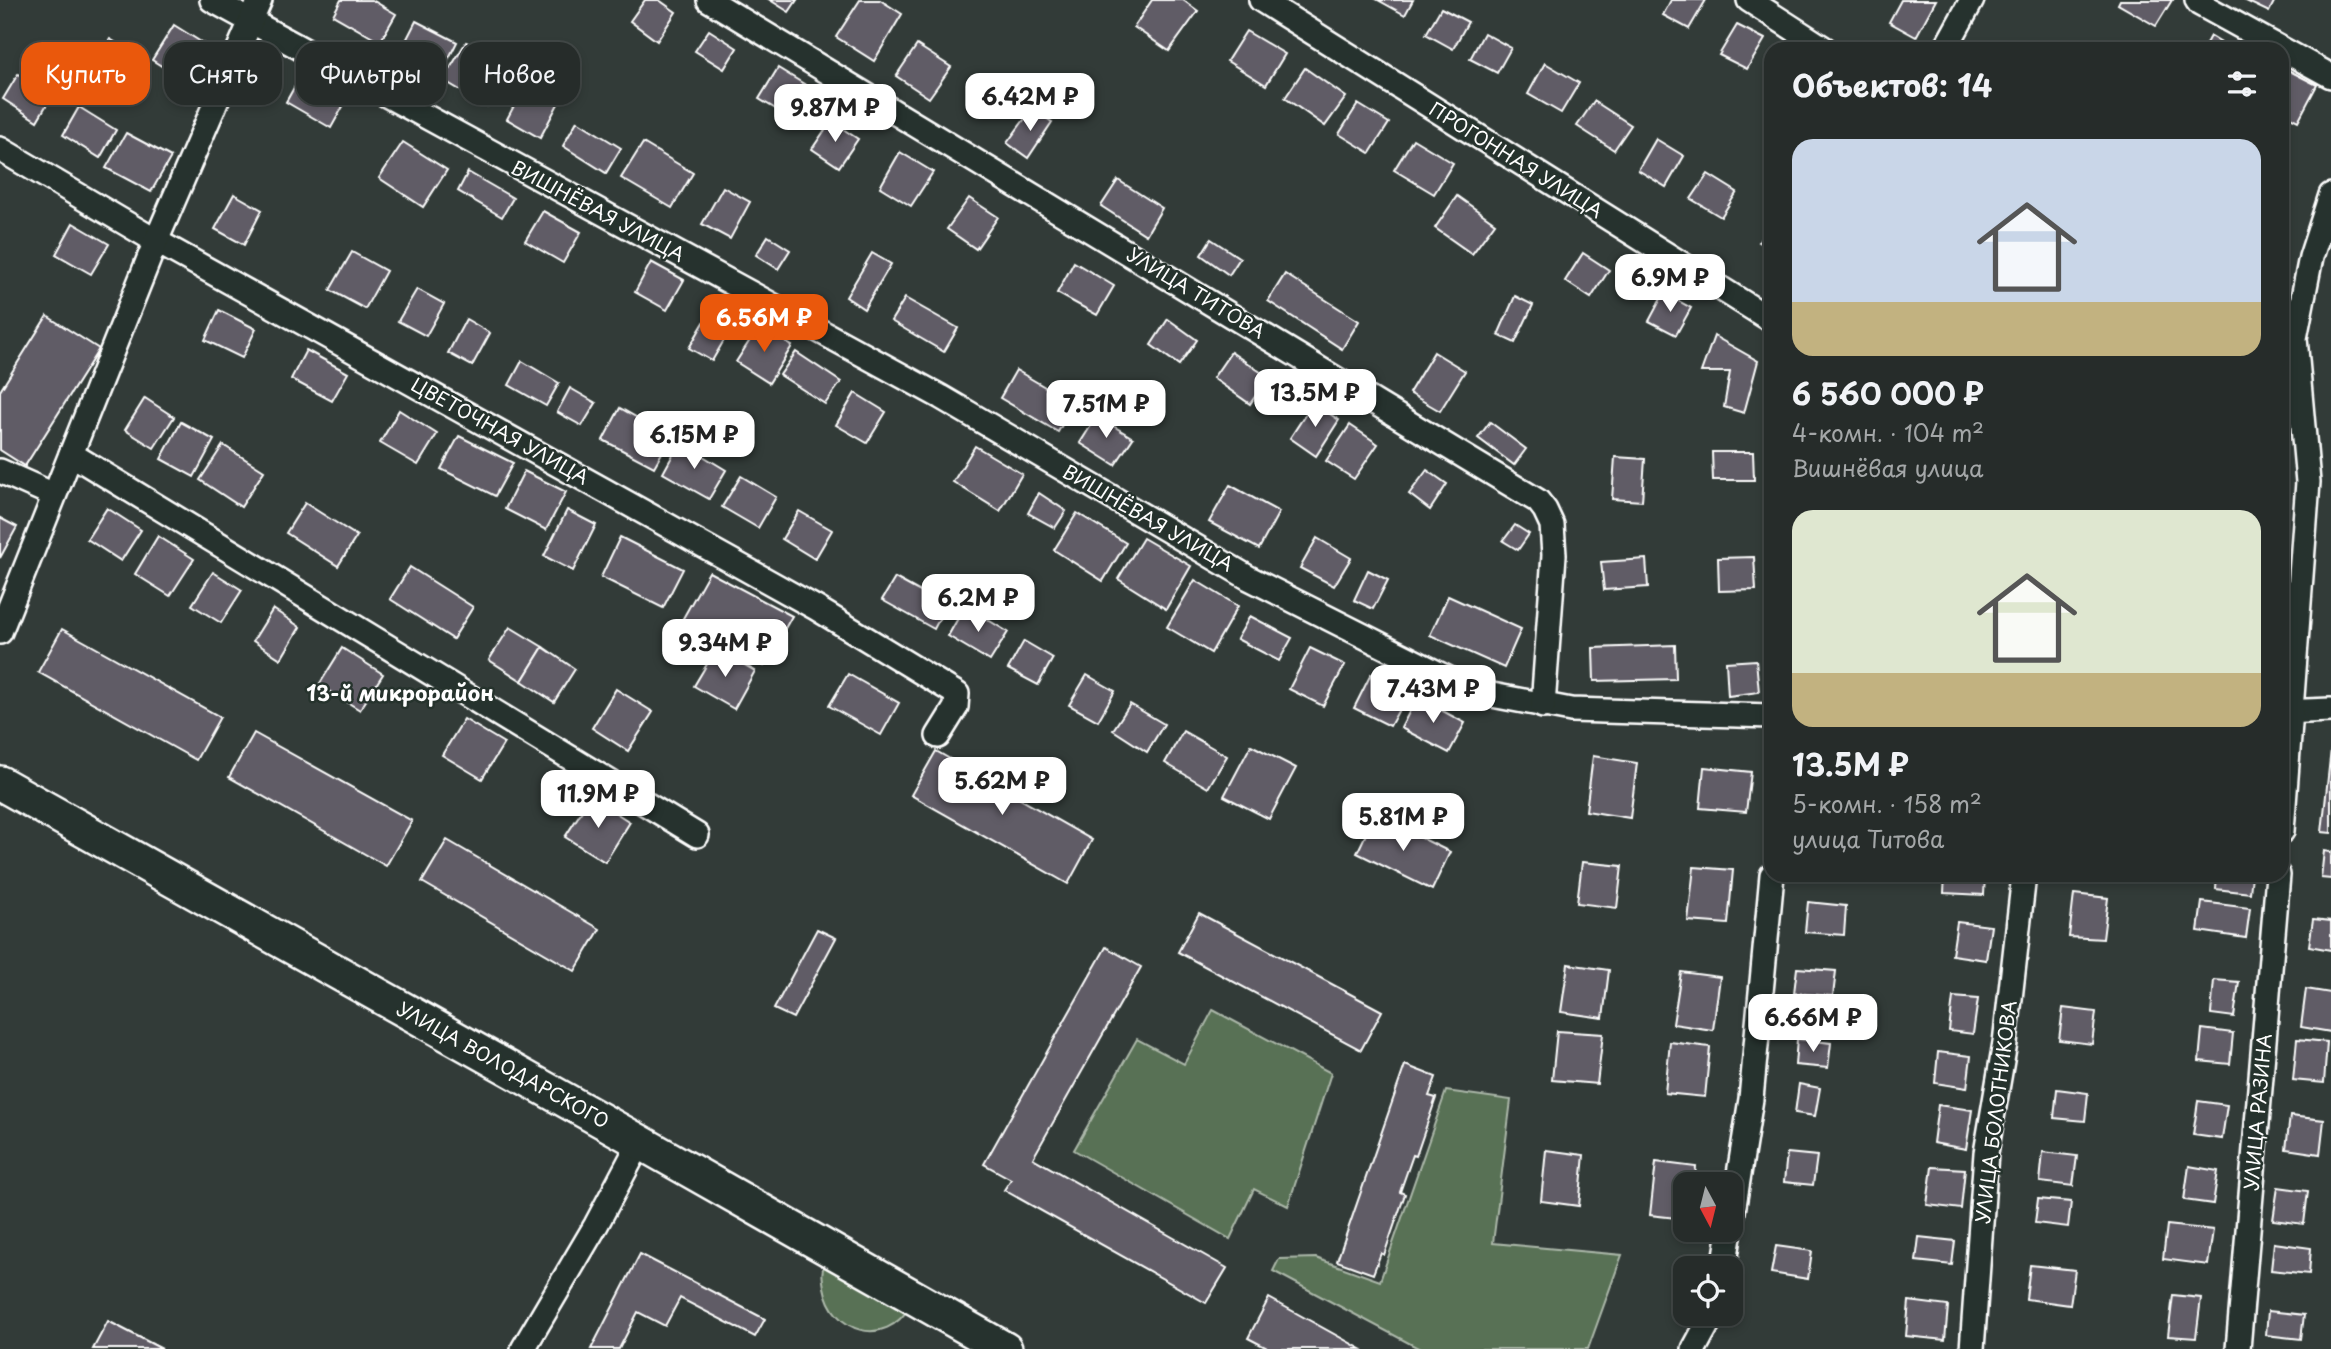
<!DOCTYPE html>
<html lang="ru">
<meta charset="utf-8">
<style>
body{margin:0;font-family:"Playpen Sans",sans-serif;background:#323836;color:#f1f3f6;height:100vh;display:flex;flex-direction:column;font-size:26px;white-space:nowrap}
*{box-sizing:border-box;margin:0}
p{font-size:23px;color:#a4a7a8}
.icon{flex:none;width:38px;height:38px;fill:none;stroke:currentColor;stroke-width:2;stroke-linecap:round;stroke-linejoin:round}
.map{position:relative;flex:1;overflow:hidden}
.drawer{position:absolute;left:1764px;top:42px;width:525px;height:840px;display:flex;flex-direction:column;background:#262c2a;border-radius:21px;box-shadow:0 4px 10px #0003,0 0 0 2px #424847}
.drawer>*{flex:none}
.top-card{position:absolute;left:21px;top:42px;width:665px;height:63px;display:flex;gap:14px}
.needle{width:46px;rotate:173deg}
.tools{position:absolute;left:1673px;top:1172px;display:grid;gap:14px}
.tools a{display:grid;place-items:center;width:70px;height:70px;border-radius:14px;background:#262c2a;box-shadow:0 4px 10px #0003,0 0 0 2px #424847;font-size:35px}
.price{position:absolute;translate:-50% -60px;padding:0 16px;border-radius:14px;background:#fff;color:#222;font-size:23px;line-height:46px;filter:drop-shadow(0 2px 4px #0008)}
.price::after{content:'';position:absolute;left:50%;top:42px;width:21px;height:16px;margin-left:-10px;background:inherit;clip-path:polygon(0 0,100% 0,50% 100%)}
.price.selected{background:#ea580c;color:#fff}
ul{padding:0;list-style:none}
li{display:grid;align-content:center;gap:14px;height:371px;padding:0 28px}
li span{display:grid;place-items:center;height:217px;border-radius:21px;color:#555}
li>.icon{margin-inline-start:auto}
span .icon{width:126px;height:126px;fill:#fffc;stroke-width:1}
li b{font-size:30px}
h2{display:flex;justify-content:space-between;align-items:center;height:84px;padding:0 28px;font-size:30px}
.pill{padding:0 24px;border-radius:21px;background:#262c2a;box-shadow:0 4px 10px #0003,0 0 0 2px #424847;font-size:24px;line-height:63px}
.pill.selected{background:#ea580c;color:#fff}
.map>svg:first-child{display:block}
.green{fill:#597155;stroke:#acb8aa;stroke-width:2}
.building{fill:#615c66;stroke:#fff;stroke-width:2}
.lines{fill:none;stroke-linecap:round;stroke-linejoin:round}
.street-casing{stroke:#fff;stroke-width:28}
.secondary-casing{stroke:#fff;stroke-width:38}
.street{stroke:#26332d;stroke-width:23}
.secondary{stroke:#26332d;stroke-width:33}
.labels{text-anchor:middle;stroke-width:5;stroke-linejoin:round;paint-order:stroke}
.street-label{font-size:19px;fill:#fff;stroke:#26332d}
.neighbourhood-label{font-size:21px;font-weight:bold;fill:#fff;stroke:#26332d}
</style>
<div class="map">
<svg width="2331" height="1349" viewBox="0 0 2331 1349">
<rect width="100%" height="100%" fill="#323b38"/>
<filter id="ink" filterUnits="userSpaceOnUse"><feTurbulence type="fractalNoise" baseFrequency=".0143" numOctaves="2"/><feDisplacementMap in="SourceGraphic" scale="14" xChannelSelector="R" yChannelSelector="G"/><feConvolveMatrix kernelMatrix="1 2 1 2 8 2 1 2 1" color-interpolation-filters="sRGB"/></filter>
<g filter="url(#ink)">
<g class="green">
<polygon points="1213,1010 1331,1073 1288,1206 1254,1189 1230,1239 1074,1150 1137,1039 1184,1064"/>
<polygon points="1446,1091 1511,1100 1493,1243 1622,1255 1588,1349 1420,1349 1273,1271 1279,1259 1316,1258 1380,1281"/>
<path d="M 826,1260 L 910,1306 C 885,1349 832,1333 824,1287 C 822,1276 821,1270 826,1260 Z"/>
</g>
<g class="building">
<polygon points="341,0 372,0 396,14 380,42 333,15"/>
<polygon points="645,0 659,0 676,12 657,41 630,21"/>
<polygon points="770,0 797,0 789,12"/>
<polygon points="860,0 880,0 902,14 874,61 836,37"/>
<polygon points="1152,0 1183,0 1198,11 1169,51 1134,27"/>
<polygon points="1378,0 1413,0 1405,15"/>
<polygon points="1671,0 1706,0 1689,29 1663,15"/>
<polygon points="1901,0 1936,0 1916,37 1889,22"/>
<polygon points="2120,0 2172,0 2156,26 2118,4"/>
<polygon points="2244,0 2275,0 2269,12"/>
<polygon points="1441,8 1468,22 1453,49 1426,34"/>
<polygon points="416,21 457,42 439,78 398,56"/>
<polygon points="174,25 217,52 195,87 152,60"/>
<polygon points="1737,25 1765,39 1747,69 1719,55"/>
<polygon points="709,30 737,48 724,69 695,51"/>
<polygon points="1246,31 1285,54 1266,85 1227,61"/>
<polygon points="1484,33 1511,48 1497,73 1470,59"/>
<polygon points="2210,36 2231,49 2203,49"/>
<polygon points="110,39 137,55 124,78 96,62"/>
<polygon points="466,42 510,66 487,106 443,80"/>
<polygon points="917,45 951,67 929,98 896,76"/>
<polygon points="1545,63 1579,83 1561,113 1528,94"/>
<polygon points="2282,67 2317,85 2298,121 2282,113"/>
<polygon points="778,68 809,87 791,118 759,99"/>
<polygon points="1305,68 1346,97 1325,126 1285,98"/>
<polygon points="18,74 53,94 37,121 3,99"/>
<polygon points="301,75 346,101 331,128 286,102"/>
<polygon points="525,85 558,104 540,138 507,119"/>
<polygon points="1594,101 1631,125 1614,150 1577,126"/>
<polygon points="1358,104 1389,123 1370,153 1339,134"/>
<polygon points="79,107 116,130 100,158 63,135"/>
<polygon points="1032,109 1052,122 1028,158 1007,143"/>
<polygon points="577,121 621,148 606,173 563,146"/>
<polygon points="831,121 858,139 839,167 812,149"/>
<polygon points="126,133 171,157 151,192 106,168"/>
<polygon points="1413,139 1453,163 1434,194 1394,170"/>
<polygon points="1656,139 1684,156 1666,187 1638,170"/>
<polygon points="403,142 447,170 423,207 379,178"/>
<polygon points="643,143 693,173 672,208 621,178"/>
<polygon points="900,152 933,172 911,206 880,187"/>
<polygon points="468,172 513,198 502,217 458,191"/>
<polygon points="1708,174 1737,192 1721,217 1691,199"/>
<polygon points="1118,180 1162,208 1146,235 1101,206"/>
<polygon points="723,187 750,202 730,239 702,224"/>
<polygon points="234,194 262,210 244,245 215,229"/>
<polygon points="1457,196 1495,223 1472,254 1435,228"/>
<polygon points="969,198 998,217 976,249 947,229"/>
<polygon points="543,211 581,232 563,263 525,241"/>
<polygon points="1771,220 1771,249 1759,242"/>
<polygon points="73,223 109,244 91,274 56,254"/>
<polygon points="768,236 790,250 778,269 756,255"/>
<polygon points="1211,239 1240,258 1229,275 1201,255"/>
<polygon points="352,252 386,271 365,309 330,290"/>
<polygon points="872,253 891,264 864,309 846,297"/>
<polygon points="1583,253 1609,270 1591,298 1565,281"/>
<polygon points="651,262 684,280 667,310 635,292"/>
<polygon points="1074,262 1114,286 1097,315 1057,293"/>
<polygon points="1285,274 1359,321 1342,349 1268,301"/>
<polygon points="417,289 444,304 426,336 398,321"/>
<polygon points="1664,293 1691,308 1676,335 1649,321"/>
<polygon points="1515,296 1533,305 1515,343 1498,335"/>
<polygon points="905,298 958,328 944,352 891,321"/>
<polygon points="716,302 738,316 712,361 689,348"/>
<polygon points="219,310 256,329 242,358 205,340"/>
<polygon points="47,316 99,349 25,466 0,450 0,391"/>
<polygon points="466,319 490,333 472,366 448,353"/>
<polygon points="1168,319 1197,340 1179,365 1151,345"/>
<polygon points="759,326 792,346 769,383 736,362"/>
<polygon points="1714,336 1758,361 1744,413 1724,407 1730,372 1701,372"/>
<polygon points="306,350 348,373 332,401 291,379"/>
<polygon points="796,352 841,382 825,404 780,375"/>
<polygon points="1231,352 1268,377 1250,404 1213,378"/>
<polygon points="1434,352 1465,371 1440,411 1409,393"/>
<polygon points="522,361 559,383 546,406 509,385"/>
<polygon points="1016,370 1074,404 1058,432 1000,398"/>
<polygon points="570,388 596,403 582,426 557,412"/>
<polygon points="855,393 886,412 867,443 836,425"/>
<polygon points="145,398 174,417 154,448 125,430"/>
<polygon points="1313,403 1339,420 1316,456 1290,438"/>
<polygon points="620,408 671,437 654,467 603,440"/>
<polygon points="399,410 437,434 418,465 380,443"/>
<polygon points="1097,416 1133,438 1115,465 1080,443"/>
<polygon points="181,422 214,440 194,477 161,459"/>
<polygon points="1490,422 1526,449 1514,465 1478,438"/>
<polygon points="1350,425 1378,444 1354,479 1326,461"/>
<polygon points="459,436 513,463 495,496 441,469"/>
<polygon points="680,442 726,470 709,499 663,473"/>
<polygon points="223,445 264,471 241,507 200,480"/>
<polygon points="975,446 1022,474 1000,511 953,482"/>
<polygon points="1712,452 1753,452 1754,480 1713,480"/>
<polygon points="1615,457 1645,459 1642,501 1612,499"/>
<polygon points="1427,470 1447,484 1430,510 1409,494"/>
<polygon points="524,471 566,492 546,530 505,509"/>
<polygon points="741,476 776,497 758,528 722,507"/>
<polygon points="1230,485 1279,512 1259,549 1209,522"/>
<polygon points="1039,493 1066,511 1055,528 1028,513"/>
<polygon points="305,503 357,536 338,566 286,533"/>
<polygon points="107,508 141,530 121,561 87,539"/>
<polygon points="567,510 596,525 573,571 544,556"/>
<polygon points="799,511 832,530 815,559 782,539"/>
<polygon points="1077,513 1126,543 1103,581 1054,550"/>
<polygon points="0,518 17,527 0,558"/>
<polygon points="1515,525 1529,534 1518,550 1503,541"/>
<polygon points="158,536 194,559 170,596 135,574"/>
<polygon points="620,537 683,569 663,608 601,577"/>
<polygon points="1143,538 1191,566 1166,609 1118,579"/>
<polygon points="1317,538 1351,558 1334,586 1300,568"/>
<polygon points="1754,557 1756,590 1719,591 1718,558"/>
<polygon points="1646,559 1648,587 1604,590 1601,562"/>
<polygon points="410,567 473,607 453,639 390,599"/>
<polygon points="1368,570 1388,580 1373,609 1354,600"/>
<polygon points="213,572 242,590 221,623 192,605"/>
<polygon points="709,572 792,616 764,666 682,620"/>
<polygon points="895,578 946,606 934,629 882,600"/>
<polygon points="1195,580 1238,606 1211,653 1167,627"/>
<polygon points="1448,596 1521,629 1504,668 1430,635"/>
<polygon points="965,606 1008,632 990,661 948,636"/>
<polygon points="273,609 300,627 281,659 253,641"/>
<polygon points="1250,616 1292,638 1279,661 1237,639"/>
<polygon points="510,627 543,647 522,681 489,660"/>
<polygon points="62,629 220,717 196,760 38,672"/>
<polygon points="1024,641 1053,658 1038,685 1008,669"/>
<polygon points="1675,645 1676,679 1594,681 1593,648"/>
<polygon points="543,647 575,669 554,702 522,681"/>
<polygon points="342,648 383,674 360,710 319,685"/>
<polygon points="1310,648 1345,665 1323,706 1289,689"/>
<polygon points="716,649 755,671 734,709 694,686"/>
<polygon points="1756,660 1759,692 1728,696 1726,662"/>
<polygon points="848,674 899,703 881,735 829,706"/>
<polygon points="1371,674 1408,693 1390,726 1354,708"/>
<polygon points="1087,675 1115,691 1098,721 1069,705"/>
<polygon points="616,689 653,712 628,751 592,728"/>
<polygon points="1417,697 1465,723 1449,753 1401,728"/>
<polygon points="1130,704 1164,724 1147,752 1113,730"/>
<polygon points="464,719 504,743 482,779 442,755"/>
<polygon points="1183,731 1227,756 1208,788 1165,763"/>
<polygon points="254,733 412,821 386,866 229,777"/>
<polygon points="1251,745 1296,768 1269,819 1224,796"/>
<polygon points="2331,749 2331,833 2322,832"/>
<polygon points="936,751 1092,840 1068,884 911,795"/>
<polygon points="1593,756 1637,763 1630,818 1586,811"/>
<polygon points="1704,767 1751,772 1746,812 1700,808"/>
<polygon points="591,797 630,822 605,862 565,837"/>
<polygon points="1375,815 1450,852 1432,890 1357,853"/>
<polygon points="447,840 600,929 575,971 422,882"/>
<polygon points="2324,851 2331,852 2331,879 2321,878"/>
<polygon points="1582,862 1622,866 1617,908 1577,903"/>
<polygon points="1694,867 1733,870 1728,924 1688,921"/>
<polygon points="1945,875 1985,875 1984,895 1944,893"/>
<polygon points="2217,875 2252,875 2250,893 2216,889"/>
<polygon points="2074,894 2108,898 2103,939 2069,937"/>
<polygon points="1808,902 1846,906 1844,935 1805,932"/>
<polygon points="2202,902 2250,908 2246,938 2198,931"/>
<polygon points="1199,913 1382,1011 1361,1050 1178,952"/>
<polygon points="2313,919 2331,921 2331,950 2309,946"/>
<polygon points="1957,922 1991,926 1986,960 1952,955"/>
<polygon points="817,929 836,938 793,1018 774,1009"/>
<polygon points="1106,947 1141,967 1033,1158 1227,1268 1206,1303 1004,1190 1011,1179 984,1164"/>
<polygon points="1568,964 1609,970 1603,1018 1561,1012"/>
<polygon points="1797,968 1836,971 1833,996 1794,993"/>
<polygon points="1681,972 1720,977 1713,1030 1673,1024"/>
<polygon points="2214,980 2239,982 2234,1017 2211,1014"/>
<polygon points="2306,989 2331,993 2331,1032 2301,1027"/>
<polygon points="1953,997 1978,999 1973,1034 1949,1031"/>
<polygon points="2063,1008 2096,1012 2092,1044 2059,1040"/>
<polygon points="2202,1029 2233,1033 2230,1064 2199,1061"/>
<polygon points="1557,1031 1603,1034 1597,1084 1552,1080"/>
<polygon points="1797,1039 1831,1043 1828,1068 1795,1065"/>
<polygon points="2297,1039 2327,1042 2324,1083 2293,1080"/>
<polygon points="1670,1042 1710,1047 1705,1097 1665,1093"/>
<polygon points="1938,1052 1971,1056 1967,1088 1935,1083"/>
<polygon points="1405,1065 1436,1077 1429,1096 1436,1098 1416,1156 1413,1155 1400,1192 1405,1194 1384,1255 1381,1253 1373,1274 1337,1261"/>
<polygon points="1799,1084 1820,1088 1815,1116 1795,1113"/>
<polygon points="2057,1089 2088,1093 2085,1121 2054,1118"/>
<polygon points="2198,1101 2227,1105 2222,1139 2193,1135"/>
<polygon points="1938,1105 1972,1110 1966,1149 1933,1143"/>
<polygon points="2290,1116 2324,1120 2320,1154 2286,1149"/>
<polygon points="1546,1150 1584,1155 1579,1206 1541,1201"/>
<polygon points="2043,1152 2077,1156 2073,1186 2040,1182"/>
<polygon points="1787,1153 1817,1156 1813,1185 1784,1182"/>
<polygon points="1656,1162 1696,1167 1694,1185 1685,1185 1685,1219 1650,1215"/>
<polygon points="2189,1166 2218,1171 2213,1204 2184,1200"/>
<polygon points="1932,1167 1965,1169 1961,1209 1927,1205"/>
<polygon points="2278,1187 2308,1191 2304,1224 2273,1220"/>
<polygon points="2038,1199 2071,1202 2068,1227 2035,1223"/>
<polygon points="2167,1225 2213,1230 2208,1265 2163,1259"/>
<polygon points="1919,1237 1955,1241 1952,1265 1916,1261"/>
<polygon points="2274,1243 2311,1248 2309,1274 2271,1270"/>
<polygon points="1776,1246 1812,1251 1808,1279 1771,1273"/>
<polygon points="640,1254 765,1319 755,1337 680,1298 665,1326 638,1312 619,1349 591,1349"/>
<polygon points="2030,1265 2075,1270 2070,1305 2026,1299"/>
<polygon points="2173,1295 2201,1298 2196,1338 2168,1336"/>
<polygon points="1269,1298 1361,1349 1269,1349 1248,1338"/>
<polygon points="1909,1301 1948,1306 1945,1340 1906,1336"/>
<polygon points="2268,1311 2304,1315 2301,1339 2266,1335"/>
<polygon points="108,1321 162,1349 93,1349"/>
</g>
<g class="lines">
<defs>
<g id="street">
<polyline points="212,0 941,397 1249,578 1457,683 1492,695 1571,710 1771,716"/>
<polyline points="709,0 1538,501 1545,510 1552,525 1554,555 1543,706"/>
<polyline points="1261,0 1771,320"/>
<polyline points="1749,0 1825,49"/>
<polyline points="2197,0 2200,4 2331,76"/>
<polyline points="1945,49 1972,0"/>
<polyline points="0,149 156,241 816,608 957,694 956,707 938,736"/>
<polyline points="71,454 697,835"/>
<polyline points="0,471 54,495"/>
<polyline points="0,632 156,241 260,0"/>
<polyline points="2282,712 2331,710"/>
<polyline points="2282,831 2308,482 2295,338 2311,257 2331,195"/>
<polyline points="1731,1224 1751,1099 1772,875"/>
<polyline points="1724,1269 1730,1230"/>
<polyline points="523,1349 596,1225 640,1142"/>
<polyline points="1694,1349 1713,1314"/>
<polyline points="1972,1349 1986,1153 2005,1043 2024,875"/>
<polyline points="2238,1349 2278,875"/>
</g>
<polyline id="secondary" points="0,783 640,1142 1005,1349"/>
</defs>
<use href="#street" class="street-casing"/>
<use href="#secondary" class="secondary-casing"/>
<use href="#street" class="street"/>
<use href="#secondary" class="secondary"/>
</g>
</g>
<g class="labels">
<g class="street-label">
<text transform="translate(1516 160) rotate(32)" y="7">ПРОГОННАЯ УЛИЦА</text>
<text transform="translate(598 211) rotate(28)" y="7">ВИШНЁВАЯ УЛИЦА</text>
<text transform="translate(1196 293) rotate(31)" y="7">УЛИЦА ТИТОВА</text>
<text transform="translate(500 431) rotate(29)" y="7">ЦВЕТОЧНАЯ УЛИЦА</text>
<text transform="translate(1148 518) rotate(30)" y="7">ВИШНЁВАЯ УЛИЦА</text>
<text transform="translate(503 1065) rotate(29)" y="7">УЛИЦА ВОЛОДАРСКОГО</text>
<text transform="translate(1996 1112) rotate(-83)" y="7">УЛИЦА БОЛОТНИКОВА</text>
<text transform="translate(2258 1112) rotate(-85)" y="7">УЛИЦА РАЗИНА</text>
</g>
<g class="neighbourhood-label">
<text x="400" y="701">13-й микрорайон</text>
</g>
</g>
</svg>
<div class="tools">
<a><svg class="needle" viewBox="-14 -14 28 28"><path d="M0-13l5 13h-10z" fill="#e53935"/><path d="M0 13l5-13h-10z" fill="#a4a7a8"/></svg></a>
<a><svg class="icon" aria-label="locate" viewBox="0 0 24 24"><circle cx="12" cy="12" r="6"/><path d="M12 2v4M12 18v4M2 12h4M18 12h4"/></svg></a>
</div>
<b class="price" style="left:1030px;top:133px">6.42M ₽</b>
<b class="price" style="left:835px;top:144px">9.87M ₽</b>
<b class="price" style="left:1670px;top:314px">6.9M ₽</b>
<b class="price selected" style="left:764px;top:354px">6.56M ₽</b>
<b class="price" style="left:1315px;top:429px">13.5M ₽</b>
<b class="price" style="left:1106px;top:440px">7.51M ₽</b>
<b class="price" style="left:694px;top:471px">6.15M ₽</b>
<b class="price" style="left:978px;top:634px">6.2M ₽</b>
<b class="price" style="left:725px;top:679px">9.34M ₽</b>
<b class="price" style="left:1433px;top:725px">7.43M ₽</b>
<b class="price" style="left:1002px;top:817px">5.62M ₽</b>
<b class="price" style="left:598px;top:830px">11.9M ₽</b>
<b class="price" style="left:1403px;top:853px">5.81M ₽</b>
<b class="price" style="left:1813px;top:1054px">6.66M ₽</b>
<div class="top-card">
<a class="pill selected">Купить</a>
<a class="pill">Снять</a>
<a class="pill">Фильтры</a>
<a class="pill">Новое</a>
</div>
<section class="drawer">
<h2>Объектов: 14<svg class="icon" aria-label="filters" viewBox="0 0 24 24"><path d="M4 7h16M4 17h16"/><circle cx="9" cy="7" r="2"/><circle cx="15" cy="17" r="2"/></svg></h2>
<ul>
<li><span style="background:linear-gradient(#c9d6e8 75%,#c2b280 0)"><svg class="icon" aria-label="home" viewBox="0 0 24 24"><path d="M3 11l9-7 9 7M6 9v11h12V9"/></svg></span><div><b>6 560 000 ₽</b><p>4-комн. · 104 m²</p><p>Вишнёвая улица</p></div></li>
<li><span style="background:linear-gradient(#dfe7d0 75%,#c2b280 0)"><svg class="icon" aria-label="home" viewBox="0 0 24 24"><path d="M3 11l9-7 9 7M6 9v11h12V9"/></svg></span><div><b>13.5M ₽</b><p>5-комн. · 158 m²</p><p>улица Титова</p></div></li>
</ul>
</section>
</div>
